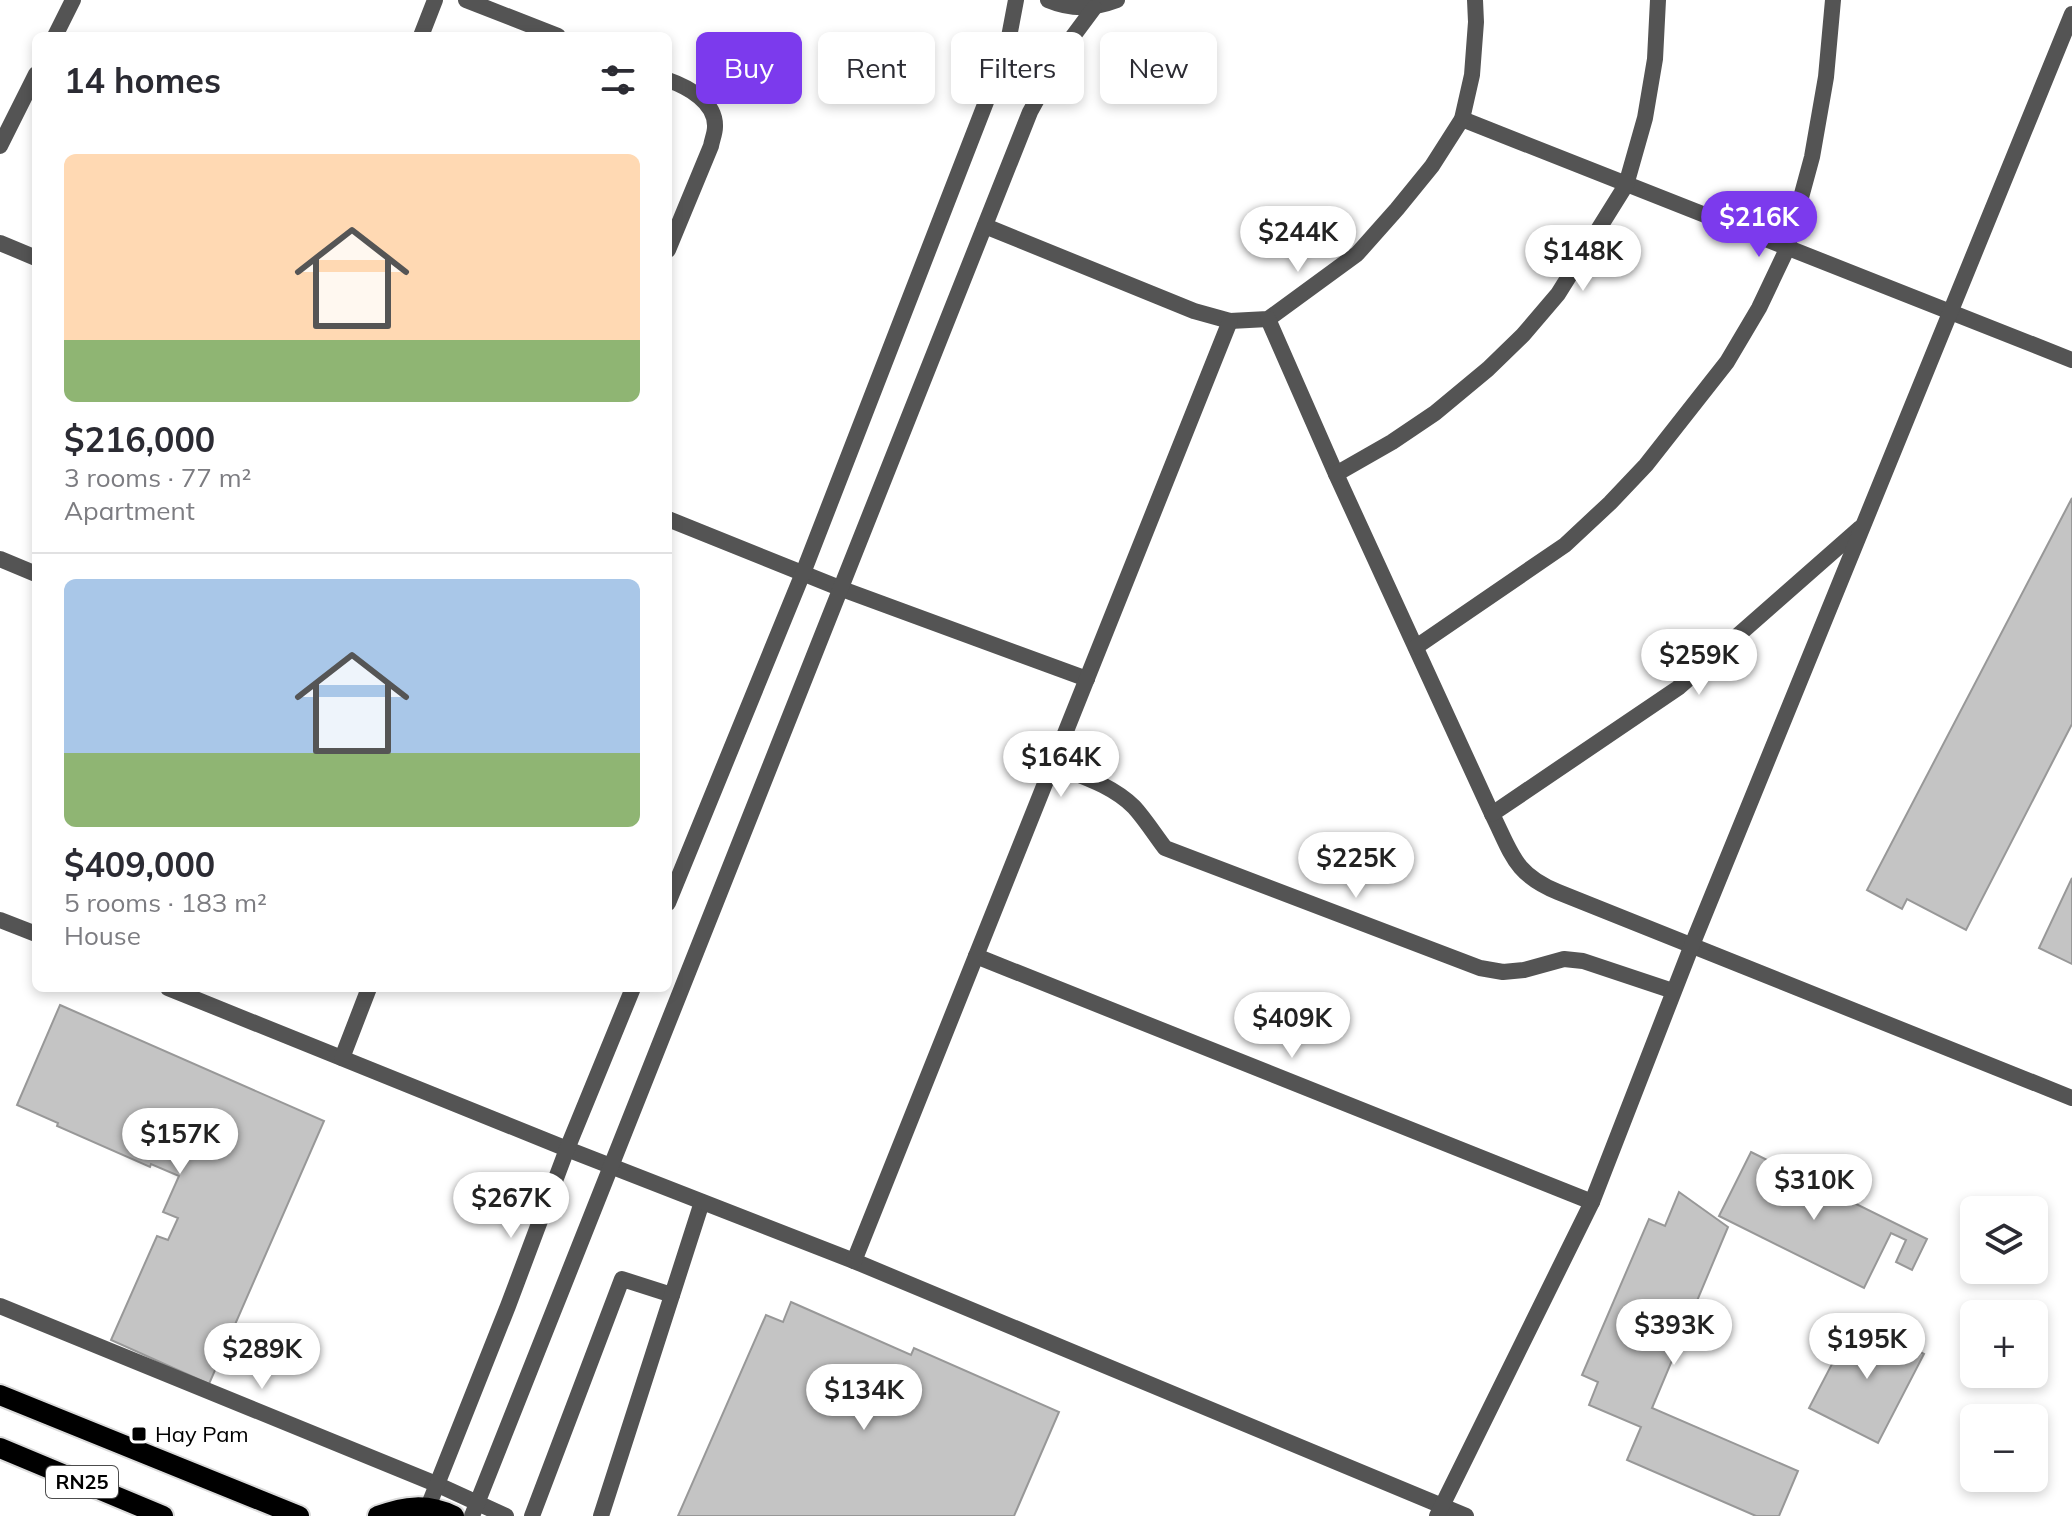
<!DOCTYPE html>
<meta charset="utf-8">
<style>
body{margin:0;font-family:Mulish,sans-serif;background:#f7f7f7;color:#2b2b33;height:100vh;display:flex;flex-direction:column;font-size:30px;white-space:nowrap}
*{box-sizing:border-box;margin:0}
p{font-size:26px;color:#7c7c81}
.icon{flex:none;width:44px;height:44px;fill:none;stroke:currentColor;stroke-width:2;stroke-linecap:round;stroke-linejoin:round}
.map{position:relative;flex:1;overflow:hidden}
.panel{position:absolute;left:32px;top:32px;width:640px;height:960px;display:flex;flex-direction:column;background:#fff;border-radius:12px;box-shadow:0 4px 12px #0003}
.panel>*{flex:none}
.banner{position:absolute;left:696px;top:32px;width:760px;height:72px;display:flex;gap:16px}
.buttons{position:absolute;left:1960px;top:1196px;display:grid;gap:16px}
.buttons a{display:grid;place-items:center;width:88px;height:88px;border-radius:12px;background:#fff;box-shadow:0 4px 12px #0003;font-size:40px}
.price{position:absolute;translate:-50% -68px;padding:0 18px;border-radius:28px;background:#fff;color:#222;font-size:26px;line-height:52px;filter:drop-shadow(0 2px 4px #0008)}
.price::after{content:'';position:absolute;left:50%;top:48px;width:24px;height:18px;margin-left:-12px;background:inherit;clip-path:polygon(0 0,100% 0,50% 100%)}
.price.active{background:#7c3aed;color:#fff}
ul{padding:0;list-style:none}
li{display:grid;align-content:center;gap:16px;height:424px;padding:0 32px}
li+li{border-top:2px solid #e1e1e2}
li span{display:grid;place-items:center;height:248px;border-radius:12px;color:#555}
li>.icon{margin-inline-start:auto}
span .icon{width:144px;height:144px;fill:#fffc;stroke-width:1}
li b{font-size:34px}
h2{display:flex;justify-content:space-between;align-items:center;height:96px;padding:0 32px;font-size:34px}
.pill{padding:0 28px;border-radius:12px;background:#fff;box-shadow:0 4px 12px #0003;font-size:28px;line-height:72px}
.pill.active{background:#7c3aed;color:#fff}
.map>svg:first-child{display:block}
.building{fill:#c4c4c4;stroke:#989898;stroke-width:2}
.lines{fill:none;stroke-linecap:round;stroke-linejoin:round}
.primary-casing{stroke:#dbdbdb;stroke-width:24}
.lane{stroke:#545454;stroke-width:16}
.street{stroke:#545454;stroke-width:16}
.primary{stroke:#000;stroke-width:20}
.poi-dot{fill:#000;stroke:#fff;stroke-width:3}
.labels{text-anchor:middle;stroke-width:8;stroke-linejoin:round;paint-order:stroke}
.shield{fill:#fff;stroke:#4c4c4c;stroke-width:2}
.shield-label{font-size:20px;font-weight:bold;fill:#000}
.poi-label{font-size:22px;fill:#000;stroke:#fff;text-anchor:start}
</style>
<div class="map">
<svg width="2072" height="1516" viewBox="0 0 2072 1516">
<rect width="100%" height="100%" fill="#fff"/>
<g class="building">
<polygon points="2072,498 2072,724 1966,930 1907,899 1902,909 1867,890"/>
<polygon points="2072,878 2072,964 2039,948"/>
<polygon points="60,1005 324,1121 209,1384 111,1340 157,1236 168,1240 178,1218 163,1212 179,1176 151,1164 150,1167 57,1126 58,1123 17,1105"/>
<polygon points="1751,1152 1927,1239 1912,1270 1896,1262 1906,1240 1891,1233 1864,1288 1719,1216"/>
<polygon points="1679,1192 1728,1227 1652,1408 1798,1471 1779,1516 1756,1516 1627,1460 1641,1427 1589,1405 1598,1382 1582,1375 1649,1219 1665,1226"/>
<polygon points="791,1302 911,1355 914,1348 1059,1412 1014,1516 678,1516 766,1315 783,1322"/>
<polygon points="1856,1318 1924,1354 1878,1443 1809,1408"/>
</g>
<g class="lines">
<defs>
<g id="primary">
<polyline points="0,1395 299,1516"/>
<polyline points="0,1448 163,1516"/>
<path d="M 378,1516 C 405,1506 427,1503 454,1516"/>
</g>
</defs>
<use href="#primary" class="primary-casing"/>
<g class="lane">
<polyline points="532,1516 622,1279 672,1295"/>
<polyline points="601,1516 702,1202"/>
</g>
<g class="street">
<polyline points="466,0 558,36"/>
<path d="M 1048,0 C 1072,10 1093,9 1117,0"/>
<polyline points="55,36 73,0"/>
<polyline points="421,36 435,0"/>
<path d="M 668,80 C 688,87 716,102 715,127 C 715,133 712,140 711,146 L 668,250"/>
<polyline points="1462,119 2072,360"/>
<polyline points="0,146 36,74"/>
<polyline points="985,226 1194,311 1230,321 1268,319 1357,254 1397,209 1432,166 1462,119 1472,75 1476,22 1475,0"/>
<polyline points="0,243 36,258"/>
<path d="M 1268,319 L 1336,474 L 1492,814 C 1512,854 1514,874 1558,892 L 2072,1098"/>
<polyline points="1336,474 1392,442 1435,413 1488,369 1523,335 1558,294 1626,185 1645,118 1655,59 1658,0"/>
<polyline points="668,519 842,589 1087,679"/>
<polyline points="0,559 36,574"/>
<polyline points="1416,647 1565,545 1610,503 1646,465 1727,362 1759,308 1787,249 1812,157 1826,77 1833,0"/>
<path d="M 1054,765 C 1081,776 1112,785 1134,807 C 1145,819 1155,835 1165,848 L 1480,968 L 1503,972 L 1524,970 L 1564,959 L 1583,961 L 1673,991"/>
<polyline points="1492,814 1678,688 1860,528"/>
<polyline points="668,903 803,573 998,71 1009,37 1016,0"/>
<polyline points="0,920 36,934"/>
<polyline points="976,956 1592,1202"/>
<polyline points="168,988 567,1149 854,1261 1466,1516"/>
<polyline points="342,1058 369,988"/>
<polyline points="854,1261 1230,321"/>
<polyline points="0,1306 436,1484 506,1516"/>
<polyline points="428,1507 508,1306 567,1149 633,988"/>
<polyline points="472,1516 1030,112 1068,43 1094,8"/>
<polyline points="1437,1516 1592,1202 1692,945 2072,14"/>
</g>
<use href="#primary" class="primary"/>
</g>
<rect class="poi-dot" x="131" y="1426" width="16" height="16" rx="4"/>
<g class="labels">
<rect class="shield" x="46" y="1466" width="72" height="32" rx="6"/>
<g class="shield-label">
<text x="82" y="1489">RN25</text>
</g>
<g class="poi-label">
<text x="155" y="1442">Hay Pam</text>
</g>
</g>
</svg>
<div class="buttons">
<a><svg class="icon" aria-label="layers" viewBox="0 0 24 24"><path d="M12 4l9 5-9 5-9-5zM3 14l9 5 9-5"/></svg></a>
<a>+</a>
<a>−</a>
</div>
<b class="price active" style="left:1759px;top:259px">$216K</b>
<b class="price" style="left:1298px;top:274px">$244K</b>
<b class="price" style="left:1583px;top:293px">$148K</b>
<b class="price" style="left:1699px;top:697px">$259K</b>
<b class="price" style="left:1061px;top:799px">$164K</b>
<b class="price" style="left:1356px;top:900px">$225K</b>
<b class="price" style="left:1292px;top:1060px">$409K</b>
<b class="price" style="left:180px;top:1176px">$157K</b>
<b class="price" style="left:1814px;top:1222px">$310K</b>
<b class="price" style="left:511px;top:1240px">$267K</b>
<b class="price" style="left:1674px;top:1367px">$393K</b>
<b class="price" style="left:1867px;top:1381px">$195K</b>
<b class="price" style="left:262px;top:1391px">$289K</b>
<b class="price" style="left:864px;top:1432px">$134K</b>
<div class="banner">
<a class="pill active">Buy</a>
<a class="pill">Rent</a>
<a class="pill">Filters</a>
<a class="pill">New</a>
</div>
<section class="panel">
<h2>14 homes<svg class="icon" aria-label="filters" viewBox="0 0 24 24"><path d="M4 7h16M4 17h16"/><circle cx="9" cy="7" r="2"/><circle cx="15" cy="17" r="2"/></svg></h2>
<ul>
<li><span style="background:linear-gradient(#ffd9b3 75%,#8fb573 0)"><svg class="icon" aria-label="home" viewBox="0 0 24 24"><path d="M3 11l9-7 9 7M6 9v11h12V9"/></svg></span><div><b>$216,000</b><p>3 rooms · 77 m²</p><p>Apartment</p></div></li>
<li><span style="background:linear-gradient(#a9c7e8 70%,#8fb573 0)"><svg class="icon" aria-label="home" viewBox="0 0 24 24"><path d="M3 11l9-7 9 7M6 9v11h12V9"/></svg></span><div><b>$409,000</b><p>5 rooms · 183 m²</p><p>House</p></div></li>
</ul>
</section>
</div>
